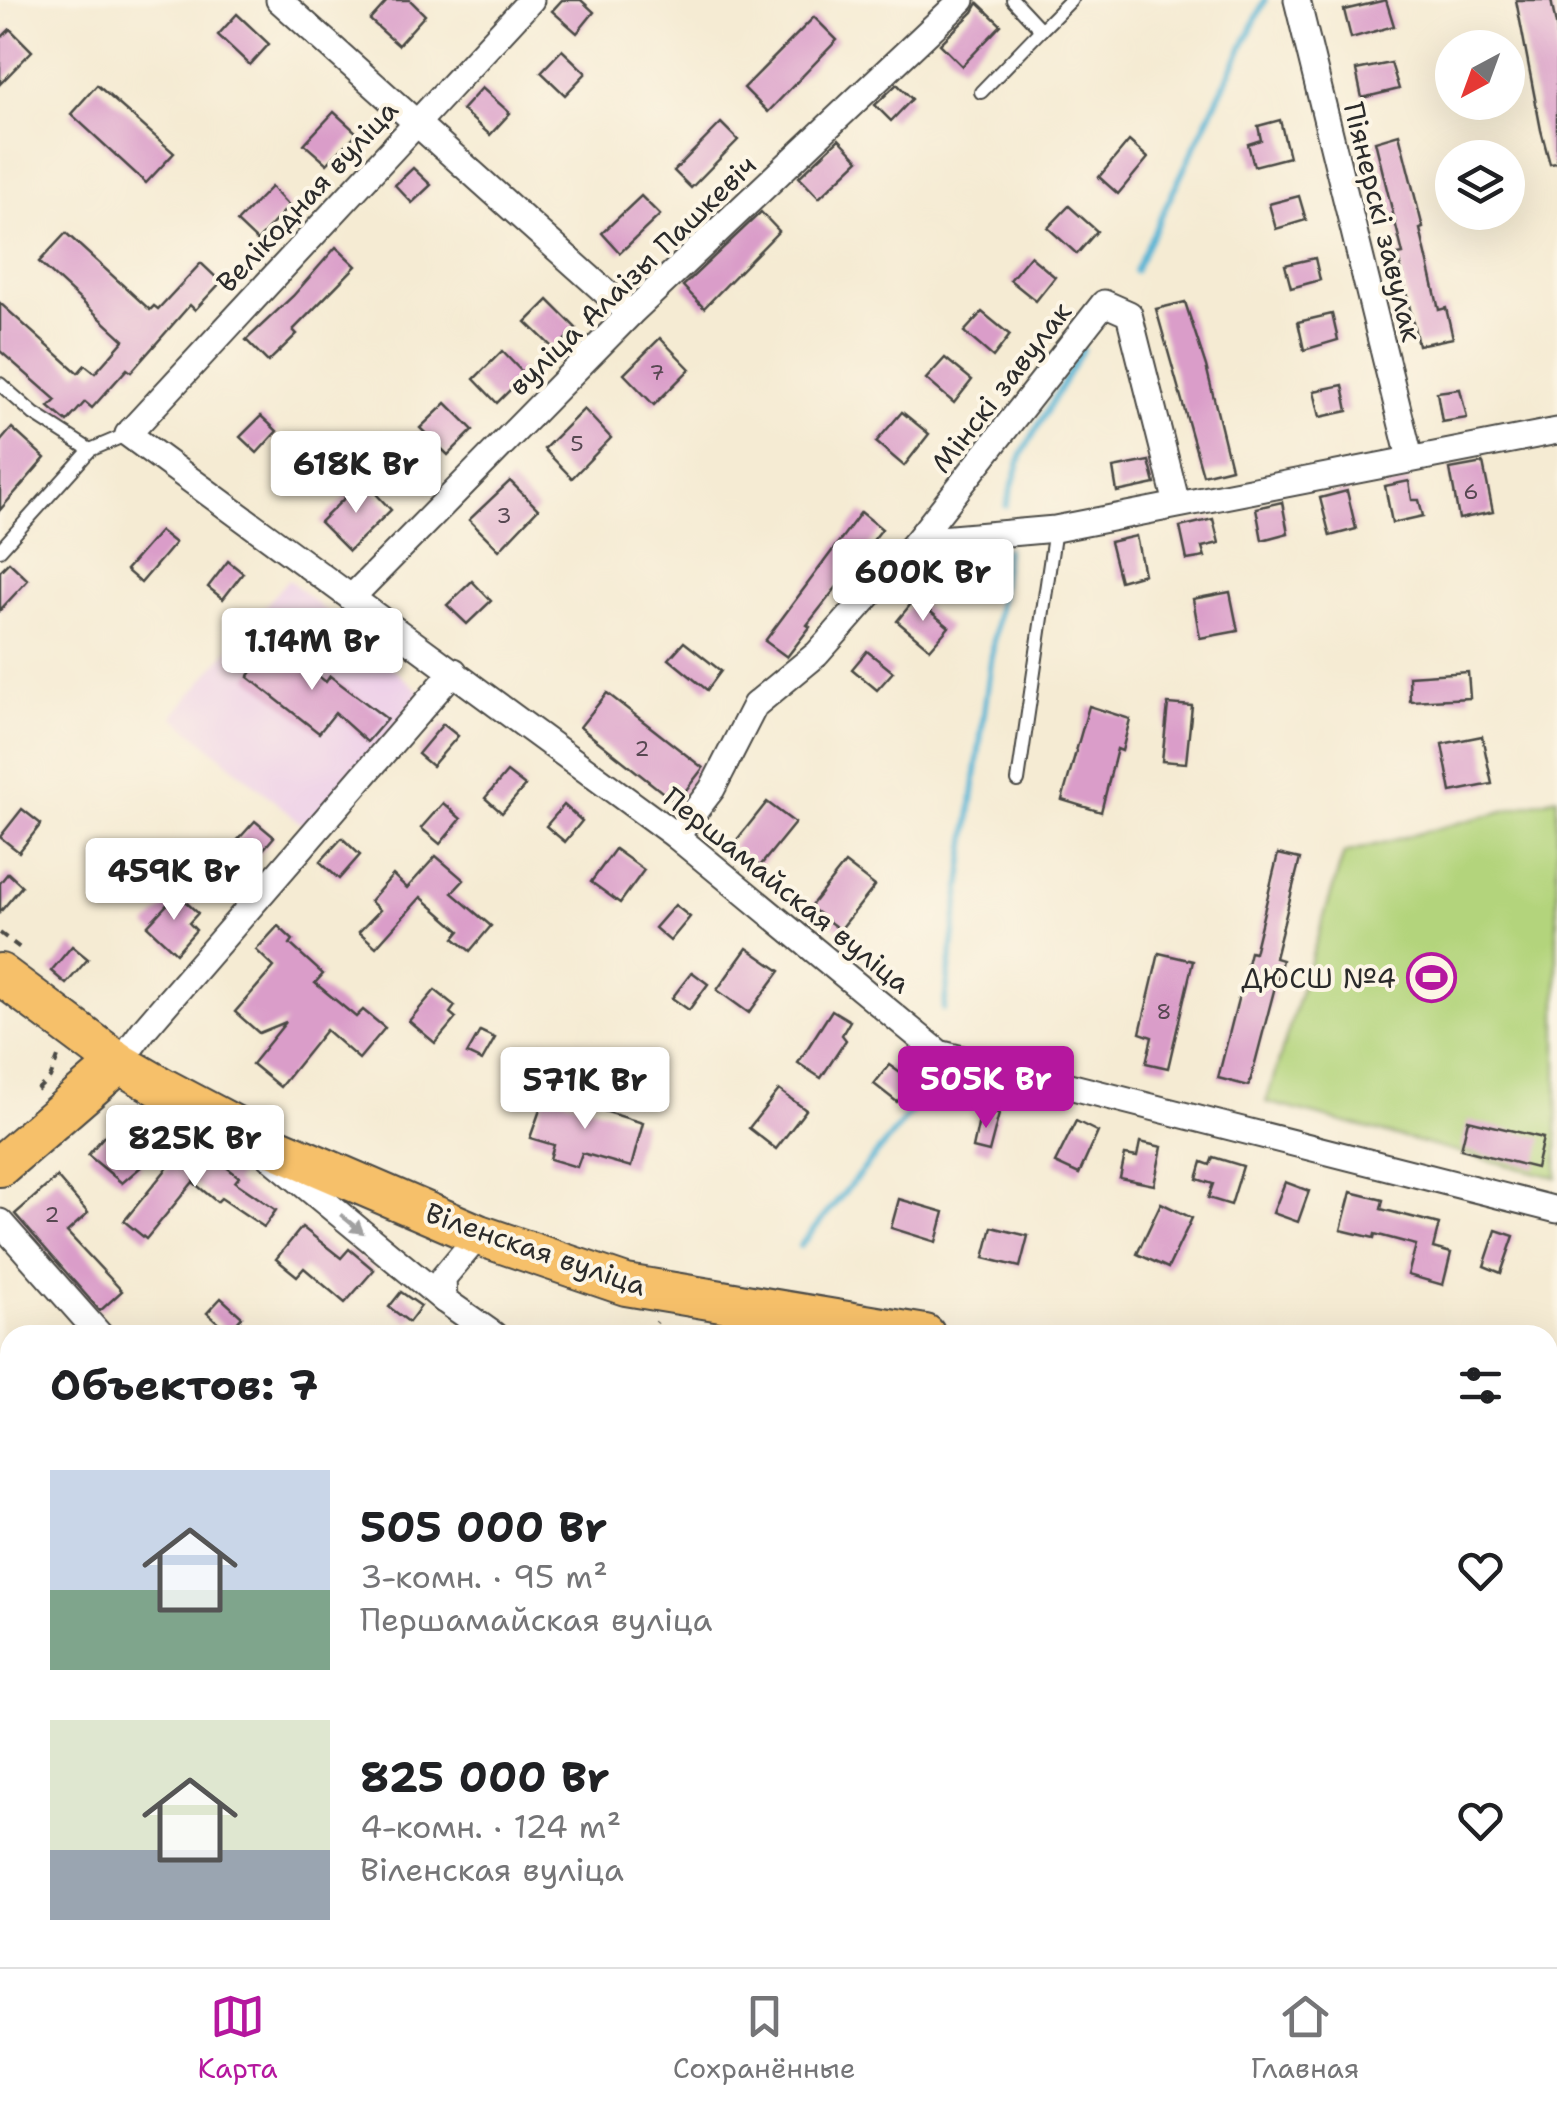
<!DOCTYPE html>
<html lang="ru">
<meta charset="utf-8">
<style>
body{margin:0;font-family:"Shantell Sans",sans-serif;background:#f2f2f2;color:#202124;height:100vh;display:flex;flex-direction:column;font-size:38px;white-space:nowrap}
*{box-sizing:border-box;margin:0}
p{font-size:32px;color:#757577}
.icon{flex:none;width:55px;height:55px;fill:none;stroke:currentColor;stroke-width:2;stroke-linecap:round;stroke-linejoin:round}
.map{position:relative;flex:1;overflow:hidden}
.panel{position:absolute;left:0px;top:1325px;width:1558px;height:642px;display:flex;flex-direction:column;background:#fff;border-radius:30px 30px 0 0;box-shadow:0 10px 40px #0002}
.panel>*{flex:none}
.needle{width:65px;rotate:221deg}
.buttons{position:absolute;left:1435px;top:30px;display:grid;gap:20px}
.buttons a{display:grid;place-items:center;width:90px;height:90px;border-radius:50%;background:#fff;box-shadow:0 10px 40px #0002;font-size:50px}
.price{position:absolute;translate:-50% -85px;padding:0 22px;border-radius:10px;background:#fff;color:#222;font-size:32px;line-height:65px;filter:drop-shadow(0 2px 5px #0008)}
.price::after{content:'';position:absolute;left:50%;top:60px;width:30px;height:22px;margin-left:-15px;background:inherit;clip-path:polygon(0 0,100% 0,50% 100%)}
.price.current{background:#b5179e;color:#fff}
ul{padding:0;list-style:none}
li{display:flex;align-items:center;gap:30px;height:250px;padding:0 50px}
li span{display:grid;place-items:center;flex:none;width:280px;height:200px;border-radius:0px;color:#555}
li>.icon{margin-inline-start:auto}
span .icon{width:120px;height:120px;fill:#fffc;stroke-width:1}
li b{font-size:42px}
h2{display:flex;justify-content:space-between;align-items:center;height:120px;padding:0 50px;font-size:42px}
.menu{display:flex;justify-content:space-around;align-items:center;height:140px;border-top:2px solid #e0e0e0;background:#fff;font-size:28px;color:#757577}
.menu a{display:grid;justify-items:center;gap:5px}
.menu .current{color:#b5179e}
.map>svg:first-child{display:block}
.built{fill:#eed0e8}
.green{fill:#b3d47c;stroke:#6f8054;stroke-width:2.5}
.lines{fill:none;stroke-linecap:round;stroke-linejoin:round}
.stream{stroke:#56b4d4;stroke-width:6}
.building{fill:#da9dc9}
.service-casing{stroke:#494844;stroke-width:16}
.minor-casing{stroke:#494844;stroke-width:29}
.primary-casing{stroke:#494844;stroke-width:44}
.path{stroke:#494844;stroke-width:4;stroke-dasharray:8 8;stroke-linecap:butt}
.service{stroke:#fff;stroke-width:12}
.minor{stroke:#fff;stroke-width:25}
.primary{stroke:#f6c06b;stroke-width:40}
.oneway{fill:#a0a0a0}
.labels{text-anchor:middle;stroke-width:8;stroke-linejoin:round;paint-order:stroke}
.number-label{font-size:22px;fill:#574852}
.street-label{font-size:28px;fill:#2b2b2b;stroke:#fcf5e5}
.poi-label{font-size:28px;fill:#2b2b2b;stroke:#fcf5e5;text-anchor:end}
</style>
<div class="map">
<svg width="1557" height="1967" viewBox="0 0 1557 1967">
<rect width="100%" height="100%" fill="#fcf5e5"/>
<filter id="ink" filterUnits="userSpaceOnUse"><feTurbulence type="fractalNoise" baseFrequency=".01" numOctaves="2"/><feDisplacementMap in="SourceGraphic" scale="20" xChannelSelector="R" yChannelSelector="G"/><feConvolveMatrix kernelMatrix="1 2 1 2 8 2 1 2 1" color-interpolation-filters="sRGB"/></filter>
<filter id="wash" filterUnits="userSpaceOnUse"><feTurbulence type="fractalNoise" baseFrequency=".0048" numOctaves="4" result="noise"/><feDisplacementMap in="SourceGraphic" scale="40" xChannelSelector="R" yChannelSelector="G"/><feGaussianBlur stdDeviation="2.25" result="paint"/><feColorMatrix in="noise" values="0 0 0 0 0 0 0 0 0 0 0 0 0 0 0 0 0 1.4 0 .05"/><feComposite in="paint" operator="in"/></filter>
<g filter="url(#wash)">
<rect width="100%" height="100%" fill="#f5ebd3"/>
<g class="built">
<polygon points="288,579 423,694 309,830 173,716"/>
<polygon points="1548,1743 1557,1746 1557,1967 1495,1967 1483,1958 1548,1958"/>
</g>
<polygon class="green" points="1557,797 1557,1178 1266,1102 1344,853"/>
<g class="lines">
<g class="stream">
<polyline points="1135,271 1265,0"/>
<polyline points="1006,506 1022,454 1083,349"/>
<polyline points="944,1009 1006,550"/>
<polyline points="800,1246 941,1076"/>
</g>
</g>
<g id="blocks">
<g class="building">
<polygon points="388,0 410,0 425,15 398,45 370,20"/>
<polygon points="562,0 581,0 594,12 577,33 552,11"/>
<polygon points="1386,0 1394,26 1351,38 1344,10"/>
<polygon points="1516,0 1551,0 1557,30 1557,163 1550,164 1541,130"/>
<polygon points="978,3 1001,25 962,66 940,44 973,12"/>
<polygon points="237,14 269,44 250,65 218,35"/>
<polygon points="814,17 837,40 768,112 744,88"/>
<polygon points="10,29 32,51 0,84 0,39"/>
<polygon points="562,50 586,73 565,95 541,72"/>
<polygon points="1391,63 1399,89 1362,98 1356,70"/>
<polygon points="897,84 912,99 891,121 875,105"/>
<polygon points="97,85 174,153 146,183 71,114"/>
<polygon points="482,88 510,113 490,135 462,110"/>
<polygon points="334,112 357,133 327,164 304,144"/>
<polygon points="1280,120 1289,157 1254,166 1248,144 1261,140 1258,126"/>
<polygon points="721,123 738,140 691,188 674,171"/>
<polygon points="1399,134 1423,228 1420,229 1439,310 1446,308 1453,338 1418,345 1398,255 1403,254 1375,141"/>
<polygon points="839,139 859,160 819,198 799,177"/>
<polygon points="1129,141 1148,158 1118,194 1099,177"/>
<polygon points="413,168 431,185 412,203 395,185"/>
<polygon points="271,187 289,206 257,241 237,222"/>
<polygon points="641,196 660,215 620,253 602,233"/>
<polygon points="1299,196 1306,220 1276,229 1269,204"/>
<polygon points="1069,206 1097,231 1077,254 1048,228"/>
<polygon points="761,212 779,231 704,308 683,286"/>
<polygon points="66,233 150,310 154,306 158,309 201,263 221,282 195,310 190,305 131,372 127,369 92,408 85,402 67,422 49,407 56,400 0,351 0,303 78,373 85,365 95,373 124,340 39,262"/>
<polygon points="336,247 356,266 293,330 297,334 268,362 246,340 293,296"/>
<polygon points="1030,256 1055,277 1036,301 1010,280"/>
<polygon points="1315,258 1320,280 1291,288 1285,265"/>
<polygon points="548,300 576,328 555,350 526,322"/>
<polygon points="1185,302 1206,366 1231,468 1203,475 1156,309"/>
<polygon points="982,312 1010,335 993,357 964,332"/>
<polygon points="1332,314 1338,340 1304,350 1298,322"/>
<polygon points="660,338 690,369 654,405 624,374"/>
<polygon points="502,351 525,375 497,403 474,379"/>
<polygon points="945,358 972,380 954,403 926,379"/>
<polygon points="1343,385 1348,411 1320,417 1314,391"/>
<polygon points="1460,389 1467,418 1442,422 1437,392"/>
<polygon points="446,403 473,430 448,455 420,428"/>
<polygon points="584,409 611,438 572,478 544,449"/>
<polygon points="902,412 929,434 904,466 876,442"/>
<polygon points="261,416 277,431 257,453 240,437"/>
<polygon points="12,428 45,458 0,510 0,442"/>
<polygon points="1149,461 1155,484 1117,492 1113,468"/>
<polygon points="1483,463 1493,512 1459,519 1450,469"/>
<polygon points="363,480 391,510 349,551 320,522"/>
<polygon points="510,481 538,509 499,550 469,520"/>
<polygon points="1409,481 1412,500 1419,500 1423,516 1392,523 1385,486"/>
<polygon points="1347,491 1356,529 1330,536 1320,498"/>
<polygon points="1282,502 1288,533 1262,540 1256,508"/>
<polygon points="861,512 882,529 807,625 810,627 787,657 765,641"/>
<polygon points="1213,519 1219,543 1202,547 1205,557 1187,560 1180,527"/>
<polygon points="160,531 175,543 141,583 126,570"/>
<polygon points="1136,536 1144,574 1120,581 1110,542"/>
<polygon points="228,561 243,573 223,599 208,587"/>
<polygon points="9,562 28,580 0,610 0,571"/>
<polygon points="472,581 491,601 467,624 447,605"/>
<polygon points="1230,592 1238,631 1200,638 1193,599"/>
<polygon points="915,599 949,627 930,649 897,621"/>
<polygon points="279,636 298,651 294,657 326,682 330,676 387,719 367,742 335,713 319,733 248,677"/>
<polygon points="684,642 721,671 707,690 669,659"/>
<polygon points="867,651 893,672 877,690 852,669"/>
<polygon points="1468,672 1470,698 1410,701 1409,676"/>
<polygon points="607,693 703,768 676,803 580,727"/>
<polygon points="1168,704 1192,706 1186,763 1162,761"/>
<polygon points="1089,706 1130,719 1122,751 1117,749 1101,812 1062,800"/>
<polygon points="443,724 458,736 432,766 418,754"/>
<polygon points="1482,736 1492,784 1451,792 1442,744"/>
<polygon points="507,772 525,786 502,813 485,798"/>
<polygon points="767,802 795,823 760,866 732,846"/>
<polygon points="443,803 461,819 440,844 421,828"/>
<polygon points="564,805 582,821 565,842 546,826"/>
<polygon points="22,809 41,824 19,852 0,837"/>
<polygon points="255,821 274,837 236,881 217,863"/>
<polygon points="342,838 360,855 339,879 320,862"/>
<polygon points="615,849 644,870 620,903 591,882"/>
<polygon points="1278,854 1300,859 1275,958 1282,960 1249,1086 1218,1078 1250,952 1254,953"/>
<polygon points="436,856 464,880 452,893 491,926 470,951 454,938 460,931 421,897 376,947 359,932 380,910 370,901 393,875 407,888"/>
<polygon points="845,863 875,886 840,930 810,907"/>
<polygon points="8,873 22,886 0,912 0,883"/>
<polygon points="177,894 198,913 189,923 196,930 176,953 147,926"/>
<polygon points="675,905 690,917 670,941 655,928"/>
<polygon points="278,926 293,940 290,944 323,974 315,983 356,1017 363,1010 385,1028 359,1059 326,1030 280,1087 252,1064 286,1022 259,1033 235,1012 274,967 256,950"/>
<polygon points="72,946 88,959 66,984 51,971"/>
<polygon points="747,948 780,971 749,1013 717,990"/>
<polygon points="1159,953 1193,961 1168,1068 1146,1063 1152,1037 1140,1033"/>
<polygon points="692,972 708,984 689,1010 672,998"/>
<polygon points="435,990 455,1006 450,1013 456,1018 435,1043 409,1021"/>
<polygon points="832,1010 850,1021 842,1035 846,1040 821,1078 798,1063"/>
<polygon points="480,1031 495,1038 482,1061 467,1054"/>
<polygon points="889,1065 913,1082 897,1102 874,1084"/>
<polygon points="779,1090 806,1110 776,1149 749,1128"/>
<polygon points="546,1093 643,1123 631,1167 582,1153 577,1167 550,1159 554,1145 530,1138"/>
<polygon points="981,1111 999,1114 989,1152 973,1148"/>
<polygon points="1468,1120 1543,1138 1536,1168 1461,1149"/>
<polygon points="1076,1121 1098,1132 1079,1174 1055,1163"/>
<polygon points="105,1135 142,1166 122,1183 88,1155"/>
<polygon points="191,1139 239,1177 235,1182 276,1210 264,1227 221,1198 217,1202 193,1182 146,1239 124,1221"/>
<polygon points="1140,1142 1162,1147 1154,1185 1120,1178 1125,1155 1137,1157"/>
<polygon points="1213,1157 1243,1166 1231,1205 1208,1198 1213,1184 1197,1179 1202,1162 1210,1165"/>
<polygon points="57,1177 88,1213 67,1232 122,1291 100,1311 15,1214"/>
<polygon points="1285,1182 1309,1191 1298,1222 1273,1213"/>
<polygon points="1351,1192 1383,1200 1381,1209 1439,1224 1433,1248 1451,1253 1443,1285 1408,1275 1416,1245 1375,1234 1374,1238 1341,1230"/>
<polygon points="899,1199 944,1212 936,1242 891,1228"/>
<polygon points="1161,1203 1192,1218 1168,1268 1137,1254"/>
<polygon points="302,1227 341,1258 349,1249 374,1270 345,1303 304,1268 297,1276 276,1259"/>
<polygon points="992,1227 1028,1236 1020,1267 984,1258"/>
<polygon points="1496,1230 1514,1236 1501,1273 1484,1266"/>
<polygon points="401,1292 421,1306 409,1322 389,1307"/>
<polygon points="221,1298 242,1317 229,1332 207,1313"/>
</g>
</g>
</g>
<g filter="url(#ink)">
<use href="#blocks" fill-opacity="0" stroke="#494844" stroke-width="2.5"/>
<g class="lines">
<defs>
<g id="service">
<polyline points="1013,0 1041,30 1071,0"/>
<polyline points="981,92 1041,30"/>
<polyline points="0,384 34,414 90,450"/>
<polyline points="0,550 90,450 128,434"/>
<polyline points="1018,781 1055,529"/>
</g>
<g id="minor">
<polyline points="279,0 630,314"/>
<polyline points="531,0 128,434 676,836 939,1053 1557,1210"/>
<polyline points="1297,0 1410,458"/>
<polyline points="917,541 1104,303 1129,314 1177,504"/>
<polyline points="351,598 630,314 962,0"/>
<polyline points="676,836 712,789 755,705 817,654 917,541 1055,529 1557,431"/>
<polyline points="119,1063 146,1027 454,671"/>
<polyline points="269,1156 444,1300 494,1335"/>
<polyline points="0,1222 100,1335"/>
<polyline points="444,1300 443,1278 479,1235"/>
<polyline points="0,1431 10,1422"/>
<polyline points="1548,1715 1557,1718"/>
<polyline points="0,1755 10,1766"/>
<polyline points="183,1958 191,1967"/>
<polyline points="318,1958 327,1967"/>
<polyline points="637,1958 646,1967"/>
<polyline points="959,1958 967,1967"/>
<polyline points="1453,1958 1467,1967"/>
<polyline points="221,1967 233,1958"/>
</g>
<g id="primary">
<polyline points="0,974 119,1063 164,1089 272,1146 479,1235 626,1285 925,1335"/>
<polyline points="0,1166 119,1063"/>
<polyline points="1548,1441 1557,1442"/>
</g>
</defs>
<use href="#service" class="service-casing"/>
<use href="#minor" class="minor-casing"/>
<use href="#primary" class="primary-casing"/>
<g class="path">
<polyline points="0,933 20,948"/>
<polyline points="37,1090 50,1078 58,1057"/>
<polyline points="646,1335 657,1322"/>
<polyline points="1548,1399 1557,1400"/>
<polyline points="1548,1493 1557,1495"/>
</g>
<use href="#service" class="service"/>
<use href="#minor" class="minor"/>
<use href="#primary" class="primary"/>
</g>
<defs><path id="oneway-solid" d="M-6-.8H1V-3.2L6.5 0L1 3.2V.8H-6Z" transform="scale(2.5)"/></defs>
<use class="oneway" href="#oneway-solid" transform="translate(352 1224) rotate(39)"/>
</g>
<defs>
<symbol id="stadium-ring" viewBox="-11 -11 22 22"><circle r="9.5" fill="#fcf5e5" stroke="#b5179e" stroke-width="1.5"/><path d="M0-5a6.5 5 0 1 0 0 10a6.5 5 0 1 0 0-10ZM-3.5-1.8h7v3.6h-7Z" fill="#b5179e"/></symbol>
</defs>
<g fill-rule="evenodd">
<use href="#stadium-ring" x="1404" y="950" width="55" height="55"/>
</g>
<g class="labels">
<g class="number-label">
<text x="657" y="380">7</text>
<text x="577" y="451">5</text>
<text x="1471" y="499">6</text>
<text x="504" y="523">3</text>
<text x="642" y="756">2</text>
<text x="1164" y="1019">8</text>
<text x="52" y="1222">2</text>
</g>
<g class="street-label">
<text transform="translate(307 196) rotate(-47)" y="10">Велікодная вуліца</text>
<text transform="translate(1383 222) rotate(76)" y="10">Піянерскі завулак</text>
<text transform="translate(632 275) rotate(-44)" y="10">вуліца Алаізы Пашкевіч</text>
<text transform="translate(1001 387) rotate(-52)" y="10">Мінскі завулак</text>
<text transform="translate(787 890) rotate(39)" y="10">Першамайская вуліца</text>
<text transform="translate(536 1249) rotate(19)" y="10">Віленская вуліца</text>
</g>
<g class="poi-label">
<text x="1396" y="988">ДЮСШ №4</text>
</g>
</g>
</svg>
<div class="buttons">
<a><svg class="needle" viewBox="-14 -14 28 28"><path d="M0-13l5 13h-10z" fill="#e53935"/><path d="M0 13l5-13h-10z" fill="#757577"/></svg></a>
<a><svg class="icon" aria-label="layers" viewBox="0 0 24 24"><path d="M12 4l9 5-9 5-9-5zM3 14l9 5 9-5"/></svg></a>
</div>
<b class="price" style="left:356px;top:516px">618K Br</b>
<b class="price" style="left:923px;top:624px">600K Br</b>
<b class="price" style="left:312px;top:693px">1.14M Br</b>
<b class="price" style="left:174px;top:923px">459K Br</b>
<b class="price current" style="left:986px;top:1131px">505K Br</b>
<b class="price" style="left:585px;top:1132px">571K Br</b>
<b class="price" style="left:195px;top:1190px">825K Br</b>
<section class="panel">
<h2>Объектов: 7<svg class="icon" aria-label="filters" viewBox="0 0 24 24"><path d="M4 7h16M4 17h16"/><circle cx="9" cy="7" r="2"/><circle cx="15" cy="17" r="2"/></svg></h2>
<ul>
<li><span style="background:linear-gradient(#c9d6e8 60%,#7fa58c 0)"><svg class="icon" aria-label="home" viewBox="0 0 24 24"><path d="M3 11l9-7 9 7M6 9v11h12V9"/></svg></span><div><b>505 000 Br</b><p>3-комн. · 95 m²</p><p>Першамайская вуліца</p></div><svg class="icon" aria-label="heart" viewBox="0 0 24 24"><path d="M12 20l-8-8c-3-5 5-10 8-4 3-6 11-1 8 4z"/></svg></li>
<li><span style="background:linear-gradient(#dfe7d0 65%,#9aa5b1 0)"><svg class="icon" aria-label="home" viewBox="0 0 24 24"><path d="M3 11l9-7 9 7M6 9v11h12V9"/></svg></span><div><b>825 000 Br</b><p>4-комн. · 124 m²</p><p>Віленская вуліца</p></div><svg class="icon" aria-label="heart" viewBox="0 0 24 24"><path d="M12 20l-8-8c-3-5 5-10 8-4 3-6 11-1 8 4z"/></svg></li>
</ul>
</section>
</div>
<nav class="menu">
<a class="current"><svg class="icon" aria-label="map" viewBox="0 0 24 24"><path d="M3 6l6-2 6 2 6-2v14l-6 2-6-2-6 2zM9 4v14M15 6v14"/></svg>Карта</a>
<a><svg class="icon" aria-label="saved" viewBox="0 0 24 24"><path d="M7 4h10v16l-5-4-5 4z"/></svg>Сохранённые</a>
<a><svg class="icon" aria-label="home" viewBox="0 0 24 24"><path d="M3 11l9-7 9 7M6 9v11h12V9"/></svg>Главная</a>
</nav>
